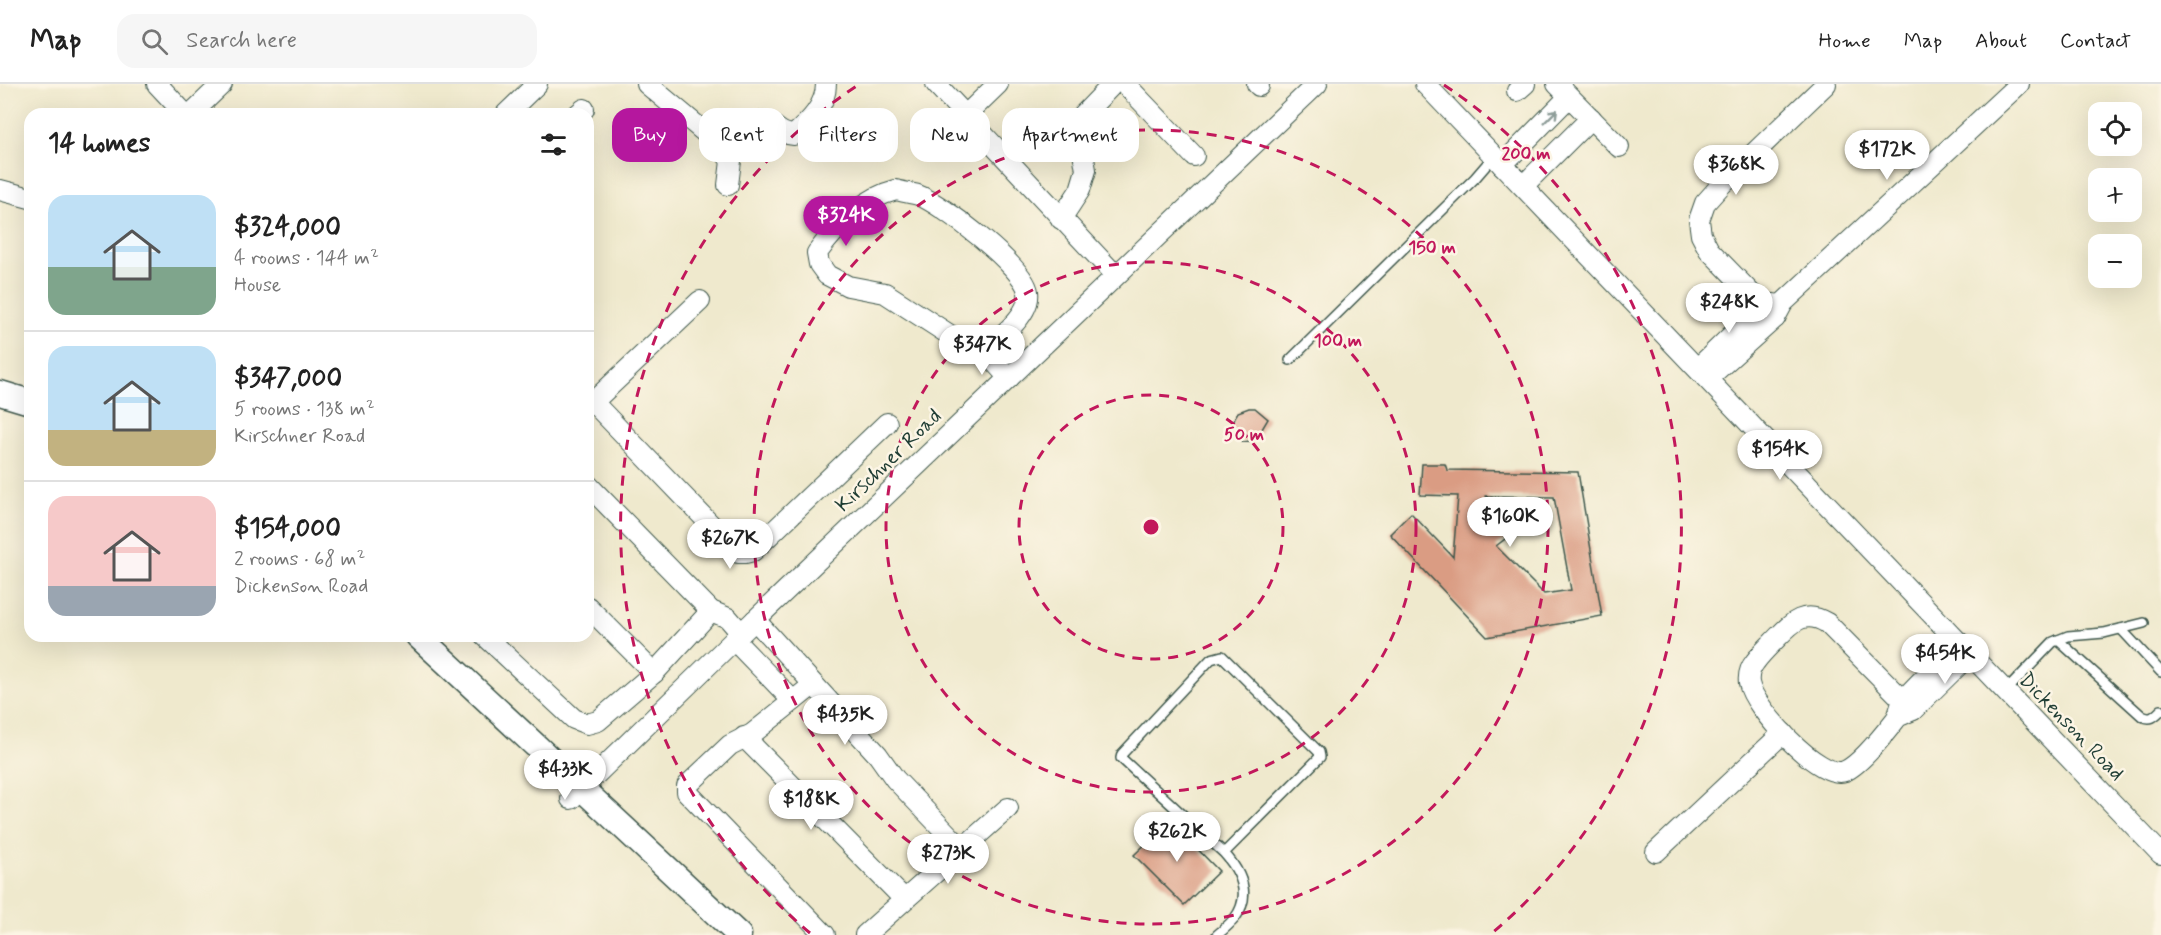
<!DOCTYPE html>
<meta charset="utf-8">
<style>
body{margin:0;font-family:Mynerve,sans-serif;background:#f6f6f6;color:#222;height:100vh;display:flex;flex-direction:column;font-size:22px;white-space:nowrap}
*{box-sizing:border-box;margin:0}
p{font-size:20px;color:#767676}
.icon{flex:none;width:33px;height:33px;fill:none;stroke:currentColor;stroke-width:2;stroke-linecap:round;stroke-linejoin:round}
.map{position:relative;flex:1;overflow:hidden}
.panel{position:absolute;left:24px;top:24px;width:570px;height:534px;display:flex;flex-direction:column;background:#fff;border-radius:18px;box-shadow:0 6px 24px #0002}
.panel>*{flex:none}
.guide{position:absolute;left:612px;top:24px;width:570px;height:54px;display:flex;gap:12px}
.buttons{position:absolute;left:2088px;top:18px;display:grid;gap:12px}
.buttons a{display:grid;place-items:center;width:54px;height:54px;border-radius:12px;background:#fff;box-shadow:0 6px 24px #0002;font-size:30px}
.price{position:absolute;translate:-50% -51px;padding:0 14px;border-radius:21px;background:#fff;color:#222;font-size:20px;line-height:39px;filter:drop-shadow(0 2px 3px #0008)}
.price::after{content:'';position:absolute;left:50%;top:36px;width:18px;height:14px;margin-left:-9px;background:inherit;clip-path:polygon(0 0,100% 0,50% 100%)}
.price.current{background:#b5179e;color:#fff}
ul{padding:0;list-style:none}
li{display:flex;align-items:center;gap:18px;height:150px;padding:0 24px}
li+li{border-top:2px solid #e0e0e0}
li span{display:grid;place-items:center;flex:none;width:168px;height:120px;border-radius:18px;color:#555}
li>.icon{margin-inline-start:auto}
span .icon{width:72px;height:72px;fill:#fffc;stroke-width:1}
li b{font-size:26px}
h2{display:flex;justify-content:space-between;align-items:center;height:72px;padding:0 24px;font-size:26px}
.pill{padding:0 21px;border-radius:18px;background:#fff;box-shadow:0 6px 24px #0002;font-size:21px;line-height:54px}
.pill.current{background:#b5179e;color:#fff}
header{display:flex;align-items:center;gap:36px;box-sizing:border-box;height:84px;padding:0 30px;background:#fff;border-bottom:2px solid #e0e0e0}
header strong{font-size:28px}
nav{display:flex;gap:33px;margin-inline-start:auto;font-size:21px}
.search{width:420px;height:54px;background:#f6f6f6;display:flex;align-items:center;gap:15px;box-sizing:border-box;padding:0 21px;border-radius:18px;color:#767676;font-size:22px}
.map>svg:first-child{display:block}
.building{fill:#da9c83;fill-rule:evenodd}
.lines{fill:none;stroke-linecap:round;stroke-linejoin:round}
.service-casing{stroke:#3e574b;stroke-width:12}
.minor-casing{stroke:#3e574b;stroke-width:22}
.tertiary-casing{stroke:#3e574b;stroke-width:27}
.service{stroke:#fff;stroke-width:9}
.minor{stroke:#fff;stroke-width:20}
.tertiary{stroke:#fff;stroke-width:24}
.oneway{stroke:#8f9e9a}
.ring{fill:none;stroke:#c2185b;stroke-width:3;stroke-dasharray:10 8}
.labels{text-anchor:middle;stroke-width:5;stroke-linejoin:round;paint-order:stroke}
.street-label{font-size:21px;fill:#1f3d34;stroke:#fcf5e5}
.centre{fill:#c2185b;stroke:#fcf5e5;stroke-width:3}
.ring-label{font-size:18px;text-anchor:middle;font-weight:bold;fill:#c2185b;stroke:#fcf5e5;stroke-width:5;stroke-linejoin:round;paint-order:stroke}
</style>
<header>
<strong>Map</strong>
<div class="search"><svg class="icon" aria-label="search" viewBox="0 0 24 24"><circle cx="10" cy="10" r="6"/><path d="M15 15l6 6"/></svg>Search here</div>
<nav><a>Home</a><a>Map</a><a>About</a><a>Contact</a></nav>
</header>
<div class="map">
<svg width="2161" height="851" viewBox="0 0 2161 851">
<rect width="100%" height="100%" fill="#fcf5e5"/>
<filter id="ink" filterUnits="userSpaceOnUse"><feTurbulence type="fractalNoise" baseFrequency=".0167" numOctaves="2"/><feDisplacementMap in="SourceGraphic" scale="12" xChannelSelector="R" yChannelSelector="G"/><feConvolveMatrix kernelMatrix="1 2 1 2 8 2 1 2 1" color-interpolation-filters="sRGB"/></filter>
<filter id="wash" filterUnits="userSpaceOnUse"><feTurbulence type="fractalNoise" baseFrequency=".008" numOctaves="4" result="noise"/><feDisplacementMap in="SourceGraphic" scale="24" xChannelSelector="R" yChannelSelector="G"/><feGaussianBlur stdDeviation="1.35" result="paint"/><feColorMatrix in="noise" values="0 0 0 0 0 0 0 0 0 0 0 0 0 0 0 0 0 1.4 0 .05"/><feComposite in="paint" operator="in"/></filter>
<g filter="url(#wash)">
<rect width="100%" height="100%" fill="#efe9cd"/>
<g id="blocks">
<g class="building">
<polygon points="1249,324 1255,324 1268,335 1258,352 1250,357 1243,358 1231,346 1235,333 1238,328"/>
<path d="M 1422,380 L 1445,380 L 1447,386 L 1578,388 L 1602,532 L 1487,553 L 1390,450 L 1411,429 L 1453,473 L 1458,412 L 1420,411 ZM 1486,412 L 1554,413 L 1571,506 L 1544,510 L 1496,462 L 1505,455 L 1508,432 Z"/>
<polygon points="1170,737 1219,787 1184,821 1134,771"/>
</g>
</g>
</g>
<g filter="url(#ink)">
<use href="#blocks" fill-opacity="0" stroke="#3e574b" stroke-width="1.5"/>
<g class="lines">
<defs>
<g id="service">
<polyline points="1290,276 1475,94 1494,72"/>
<polyline points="2121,545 2161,588"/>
<path d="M 2058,556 L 2142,632 C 2151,637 2155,632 2161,626"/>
<polyline points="2006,607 2053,558 2068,552 2104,549 2144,539"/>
<path d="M 1217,851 C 1223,846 1230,840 1235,834 C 1252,811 1241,788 1224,769 L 1121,674 L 1122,670 L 1211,575 L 1222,572 L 1319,668 L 1320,673 L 1224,769"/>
</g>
<g id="minor">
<polyline points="157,0 185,30"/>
<path d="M 647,0 L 720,61 C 732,52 750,33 768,39 C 779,44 780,50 794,51 C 809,38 826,22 826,0"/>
<polyline points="936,0 1115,191"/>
<polyline points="1125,0 1194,72"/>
<polyline points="1257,0 1259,2"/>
<polyline points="1425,0 2161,770"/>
<polyline points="1557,0 1619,63"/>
<polyline points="1517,7 1525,0"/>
<polyline points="191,30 222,0"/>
<polyline points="506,30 537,0"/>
<polyline points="578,30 584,25"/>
<polyline points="965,32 998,0"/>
<polyline points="720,61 731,77 728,101"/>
<polyline points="1502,81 1569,13"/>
<polyline points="1523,102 1591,34"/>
<polyline points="0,106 30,114"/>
<path d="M 896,106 C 903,108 911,109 918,111 C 942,120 1025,183 1028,208 C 1030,221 1019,235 1010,244 C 998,256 988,264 970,264 L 885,209 L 848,202 L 827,191 L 819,180 L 817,169 C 836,143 864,114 896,106 Z"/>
<polyline points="1061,135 1080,106 1086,86 1079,46 1083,31 1113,0"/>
<polyline points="1775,234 1709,166 1701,151 1699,136 1705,119 1723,99 1826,0"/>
<polyline points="982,264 1009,294"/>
<polyline points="1698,284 1763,221 1774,220"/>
<polyline points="1708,294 1775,234 1783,219 2019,0"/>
<polyline points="588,313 738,469 745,469 753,467 887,339"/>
<polyline points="593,318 700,217"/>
<polyline points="588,401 711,527 728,534 741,549"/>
<polyline points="588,523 654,589"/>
<polyline points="755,536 878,671 895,695 961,764"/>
<polyline points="485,552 574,635 587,640 598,637 654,589 711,527"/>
<polyline points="734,556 793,617"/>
<polyline points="813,601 752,650 730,661 692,697 687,702 687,708 825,851"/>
<path d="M 1913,626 L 1903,616 L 1827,539 C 1802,524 1790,541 1773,558 C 1767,564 1760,571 1755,578 C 1750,584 1748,591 1749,599 C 1753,623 1820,697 1845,687 C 1861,680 1885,649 1896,635 C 1900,629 1900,620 1905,614 C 1922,595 1942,577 1960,559"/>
<polyline points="1902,631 1913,626 1970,570"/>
<polyline points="744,653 904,815"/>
<polyline points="571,715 734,556 1317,0"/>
<polyline points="1656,768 1783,649"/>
<polyline points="865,851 1008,724"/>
</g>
<g id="tertiary">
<polyline points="0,309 30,318"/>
<polyline points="418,552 739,851"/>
</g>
</defs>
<use href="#service" class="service-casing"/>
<use href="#minor" class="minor-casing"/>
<use href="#tertiary" class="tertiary-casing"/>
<use href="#service" class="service"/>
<use href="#minor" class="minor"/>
<use href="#tertiary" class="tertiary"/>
</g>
<defs><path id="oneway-shaft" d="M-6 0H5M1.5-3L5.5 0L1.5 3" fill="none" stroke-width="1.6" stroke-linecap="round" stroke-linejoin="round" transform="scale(1.5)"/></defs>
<use class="oneway" href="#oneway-shaft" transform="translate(1551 32) rotate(-45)"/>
</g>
<g class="ring">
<circle cx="1151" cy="443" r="132"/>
<circle cx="1151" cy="443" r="265"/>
<circle cx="1151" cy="443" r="397"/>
<path d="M810 849A530 530 0 0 1 858 1M1444 1A530 530 0 0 1 1492 849"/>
</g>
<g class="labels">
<g class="street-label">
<text transform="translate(888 376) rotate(-44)" y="7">Kirschner Road</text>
<text transform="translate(2072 642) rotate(46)" y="7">Dickenson Road</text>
</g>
</g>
<circle cx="1151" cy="443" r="9" class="centre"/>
<g class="ring-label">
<text x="1526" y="75">200 m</text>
<text x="1432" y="169">150 m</text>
<text x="1338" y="262">100 m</text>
<text x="1244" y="356">50 m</text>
</g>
</svg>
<div class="buttons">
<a><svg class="icon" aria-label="locate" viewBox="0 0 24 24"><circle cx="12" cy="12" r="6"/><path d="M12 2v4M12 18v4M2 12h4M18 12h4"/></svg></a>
<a>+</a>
<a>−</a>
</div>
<b class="price" style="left:1887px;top:97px">$172K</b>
<b class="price" style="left:1736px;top:112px">$368K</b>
<b class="price current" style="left:846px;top:163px">$324K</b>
<b class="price" style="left:1729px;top:250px">$248K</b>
<b class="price" style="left:982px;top:292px">$347K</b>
<b class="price" style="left:1780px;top:397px">$154K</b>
<b class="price" style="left:1510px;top:464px">$160K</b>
<b class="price" style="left:730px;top:486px">$267K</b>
<b class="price" style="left:1945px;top:601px">$454K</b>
<b class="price" style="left:845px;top:662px">$435K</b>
<b class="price" style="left:565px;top:717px">$433K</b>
<b class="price" style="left:811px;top:747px">$188K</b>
<b class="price" style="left:1177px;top:779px">$262K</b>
<b class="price" style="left:948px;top:801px">$273K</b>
<div class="guide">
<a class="pill current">Buy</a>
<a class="pill">Rent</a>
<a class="pill">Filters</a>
<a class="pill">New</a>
<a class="pill">Apartment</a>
</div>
<section class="panel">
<h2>14 homes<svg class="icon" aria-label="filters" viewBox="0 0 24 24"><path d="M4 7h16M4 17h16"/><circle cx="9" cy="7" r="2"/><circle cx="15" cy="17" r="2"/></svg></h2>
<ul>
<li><span style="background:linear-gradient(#bfe0f5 60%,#7fa58c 0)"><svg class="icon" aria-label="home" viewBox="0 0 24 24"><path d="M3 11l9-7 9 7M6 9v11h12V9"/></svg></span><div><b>$324,000</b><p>4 rooms · 144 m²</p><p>House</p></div></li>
<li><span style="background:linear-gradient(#bfe0f5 70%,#c2b280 0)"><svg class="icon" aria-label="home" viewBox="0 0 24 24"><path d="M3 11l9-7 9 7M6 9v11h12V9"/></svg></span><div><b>$347,000</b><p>5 rooms · 138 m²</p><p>Kirschner Road</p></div></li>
<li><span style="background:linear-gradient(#f6c9c9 75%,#9aa5b1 0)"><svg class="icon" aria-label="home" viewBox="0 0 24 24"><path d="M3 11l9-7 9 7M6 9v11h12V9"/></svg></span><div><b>$154,000</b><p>2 rooms · 68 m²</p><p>Dickenson Road</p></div></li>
</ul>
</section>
</div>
